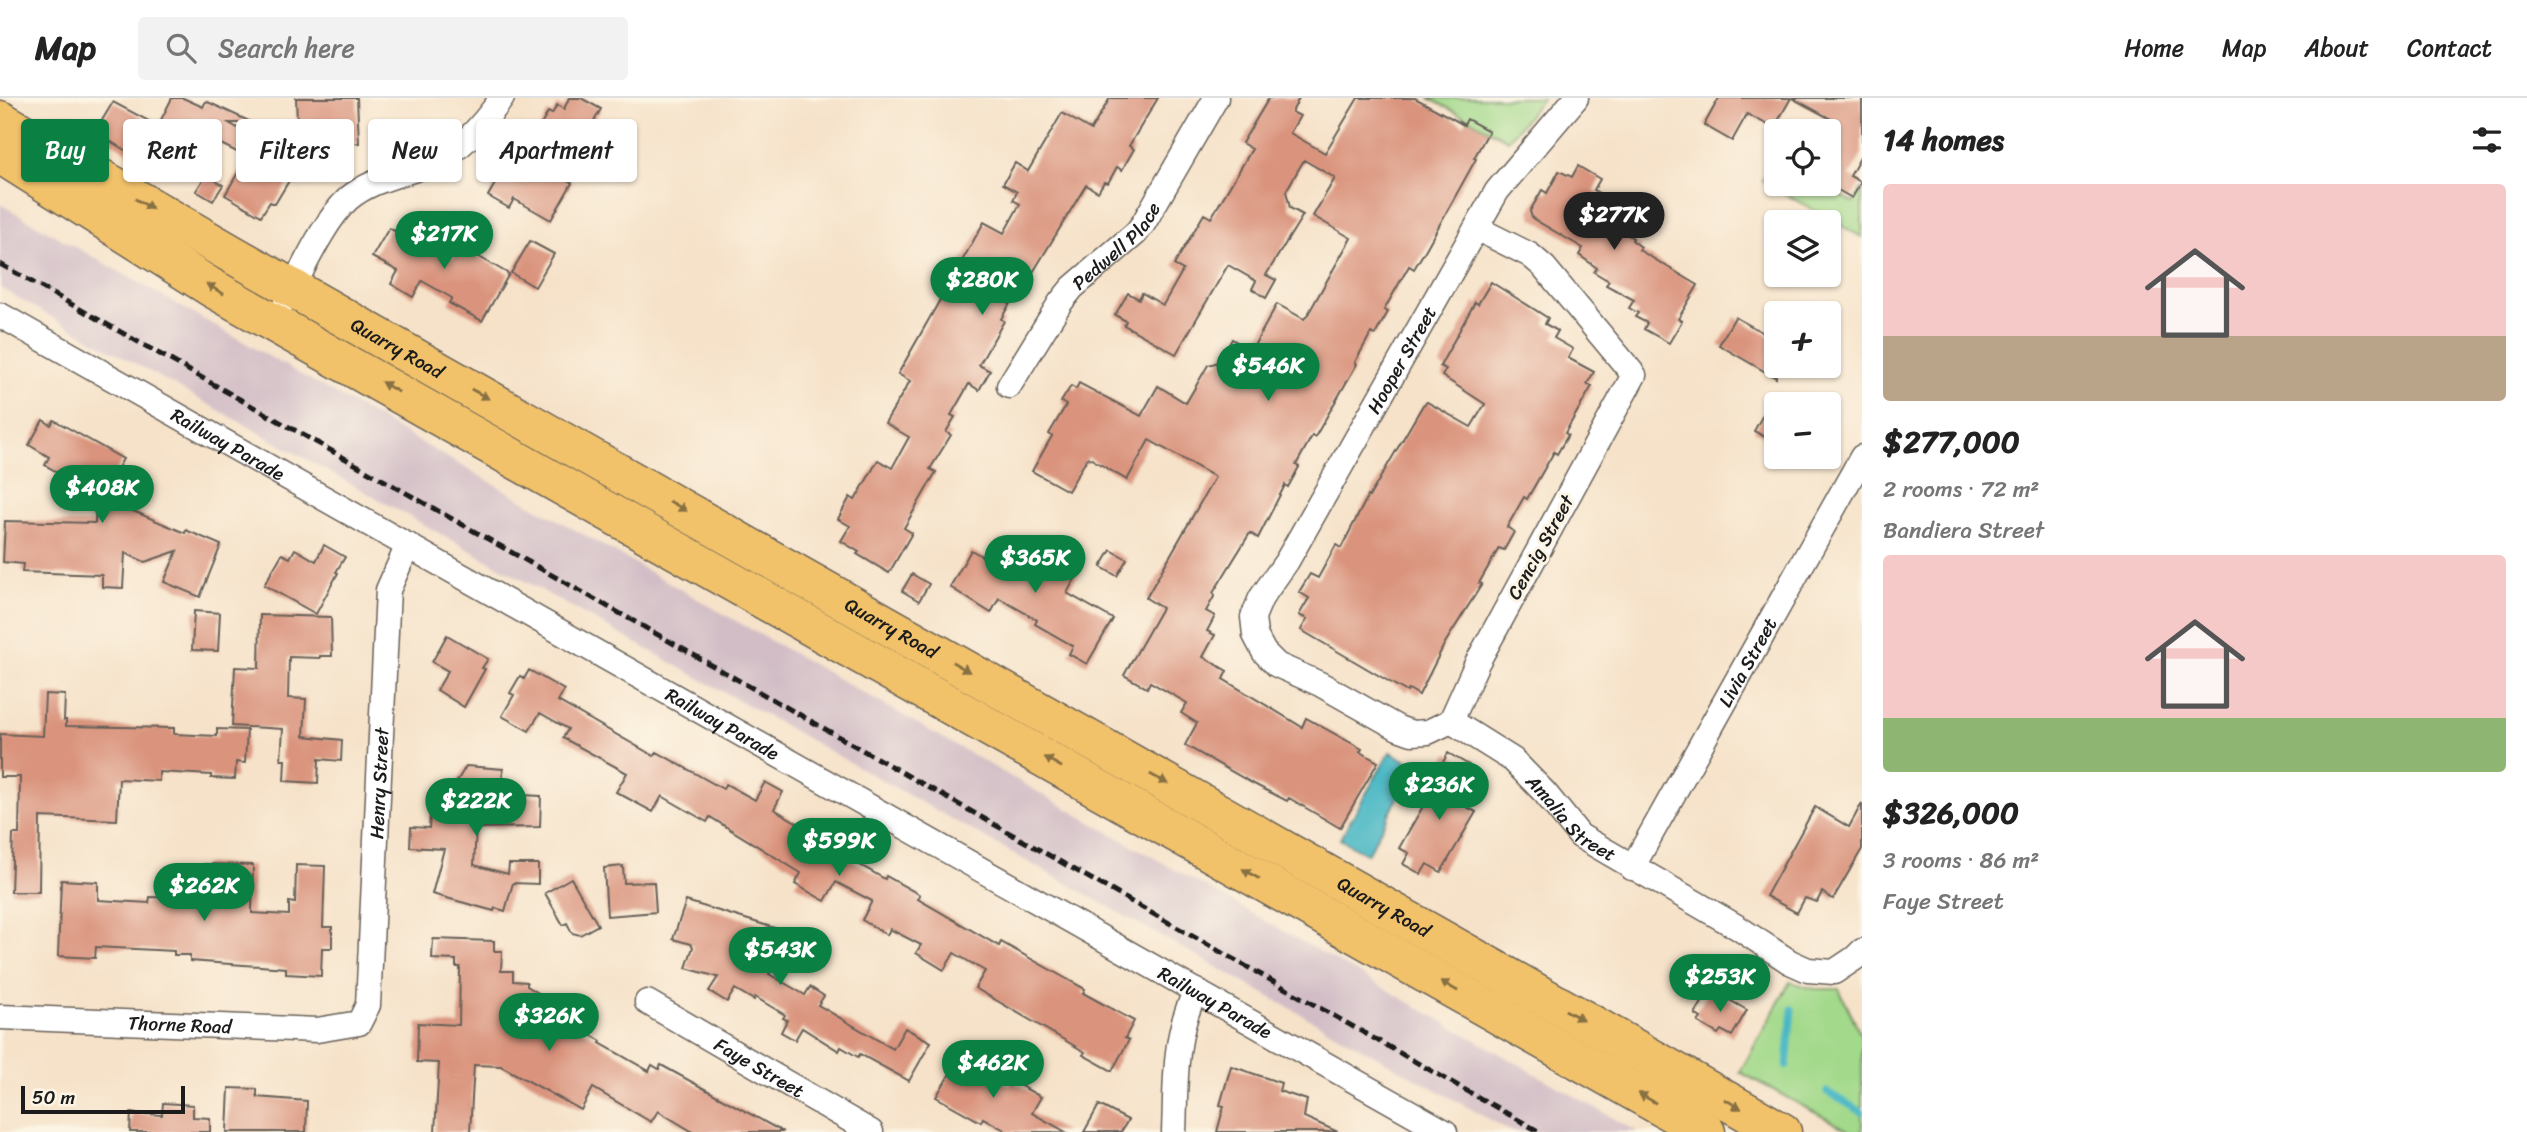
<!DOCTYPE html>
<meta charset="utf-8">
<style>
body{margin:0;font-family:Sriracha,sans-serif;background:#f2f2f2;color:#222;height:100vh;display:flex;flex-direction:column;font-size:26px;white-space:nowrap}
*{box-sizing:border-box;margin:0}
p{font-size:23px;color:#767676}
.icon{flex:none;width:38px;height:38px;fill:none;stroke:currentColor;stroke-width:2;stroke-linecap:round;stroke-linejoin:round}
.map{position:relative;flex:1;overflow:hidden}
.drawer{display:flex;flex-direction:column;background:#fff;width:665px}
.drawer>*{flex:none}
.hud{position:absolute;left:21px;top:21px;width:665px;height:63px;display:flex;gap:14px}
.tools{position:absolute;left:1764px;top:21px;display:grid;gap:14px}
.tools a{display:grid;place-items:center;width:77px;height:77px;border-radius:7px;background:#fff;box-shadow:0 2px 5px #0004;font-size:35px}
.scale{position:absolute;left:21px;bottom:18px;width:164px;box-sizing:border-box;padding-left:7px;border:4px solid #1c1c1c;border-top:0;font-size:19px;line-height:24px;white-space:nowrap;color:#1c1c1c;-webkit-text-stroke:5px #fcf5e5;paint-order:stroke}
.price{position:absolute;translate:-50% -60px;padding:0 16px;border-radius:24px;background:#0b8043;color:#fff;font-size:23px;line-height:46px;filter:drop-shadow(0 2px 4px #0008)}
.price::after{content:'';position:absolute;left:50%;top:42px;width:21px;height:16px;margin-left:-10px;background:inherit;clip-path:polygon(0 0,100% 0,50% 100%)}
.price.on{background:#222;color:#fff}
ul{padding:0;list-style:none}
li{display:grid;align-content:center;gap:14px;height:371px;padding:0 21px}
li span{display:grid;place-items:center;height:217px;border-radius:7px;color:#555}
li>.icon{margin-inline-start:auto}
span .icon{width:126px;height:126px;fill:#fffc;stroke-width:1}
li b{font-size:30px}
h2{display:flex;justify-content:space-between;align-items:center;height:84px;padding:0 21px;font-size:30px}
.chip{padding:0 24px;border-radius:7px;background:#fff;box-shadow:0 2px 5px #0004;font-size:24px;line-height:63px}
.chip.on{background:#0b8043;color:#fff}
header{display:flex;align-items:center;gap:42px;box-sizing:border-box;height:98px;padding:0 35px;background:#fff;border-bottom:2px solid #e0e0e0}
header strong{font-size:33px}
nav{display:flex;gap:38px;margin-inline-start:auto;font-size:24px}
.search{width:490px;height:63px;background:#f2f2f2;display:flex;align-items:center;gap:18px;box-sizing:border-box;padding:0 24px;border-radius:7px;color:#767676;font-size:26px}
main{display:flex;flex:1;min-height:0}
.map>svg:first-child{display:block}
.industrial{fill:#d2bdc6}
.green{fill:#a2d98a;stroke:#5f7a53;stroke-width:2}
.water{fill:#4ab8c5;stroke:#336a70;stroke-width:2}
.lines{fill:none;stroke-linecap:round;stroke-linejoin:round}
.stream{stroke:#4ab8c5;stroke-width:7}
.building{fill:#da947e}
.minor-casing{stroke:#686159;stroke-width:27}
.primary-casing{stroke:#686159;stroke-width:41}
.minor{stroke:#fff;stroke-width:24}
.primary{stroke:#f2c26a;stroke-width:38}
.rail{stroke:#1c1c1c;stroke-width:5;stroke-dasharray:10 5;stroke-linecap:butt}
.oneway{fill:#876f43}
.labels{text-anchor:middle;stroke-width:6;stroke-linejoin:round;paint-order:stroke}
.street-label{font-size:19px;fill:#1c1c1c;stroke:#fcf5e5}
</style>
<header>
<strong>Map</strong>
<div class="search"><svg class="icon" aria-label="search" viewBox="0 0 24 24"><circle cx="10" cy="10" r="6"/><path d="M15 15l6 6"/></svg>Search here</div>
<nav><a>Home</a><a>Map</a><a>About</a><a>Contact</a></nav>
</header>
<main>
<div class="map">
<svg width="1862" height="1034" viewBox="0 0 1862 1034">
<rect width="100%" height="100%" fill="#fcf5e5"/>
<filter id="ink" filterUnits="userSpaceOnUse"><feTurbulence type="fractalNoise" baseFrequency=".0143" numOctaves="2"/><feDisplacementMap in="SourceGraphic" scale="14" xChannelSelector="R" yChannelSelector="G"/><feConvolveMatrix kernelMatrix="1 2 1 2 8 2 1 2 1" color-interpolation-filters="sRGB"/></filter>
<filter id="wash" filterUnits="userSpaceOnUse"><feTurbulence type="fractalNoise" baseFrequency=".00686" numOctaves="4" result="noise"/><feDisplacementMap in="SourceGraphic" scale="28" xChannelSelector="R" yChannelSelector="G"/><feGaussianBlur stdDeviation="1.57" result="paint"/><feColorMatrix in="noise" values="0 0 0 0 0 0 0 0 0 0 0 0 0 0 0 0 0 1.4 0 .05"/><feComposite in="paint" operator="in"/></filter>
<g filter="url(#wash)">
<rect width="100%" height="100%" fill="#f6e2c9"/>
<polygon class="industrial" points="0,106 1638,1034 1512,1034 0,190"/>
<g class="green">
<polygon points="1429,0 1543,0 1508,42"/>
<polygon points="1776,60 1776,86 1820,86 1854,105 1862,90 1862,139 1762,83"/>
<polygon points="1790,884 1815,891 1839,891 1862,939 1862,1034 1851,1034 1740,974"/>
</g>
<polygon class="water" points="1390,654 1416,668 1367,756 1340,741"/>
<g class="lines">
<g class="stream">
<polyline points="1787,968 1792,911"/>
<polyline points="1827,994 1862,1014"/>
</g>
</g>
<g id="blocks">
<g class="building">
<polygon points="172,0 183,0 203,9 206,3 253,25 229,25 299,66 275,106 270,104 261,118 225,97 247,59 211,41 198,70 145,47 138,60 95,34 113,4 158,28"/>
<polygon points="296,0 357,0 359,45 310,47 309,22 297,23"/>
<polygon points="569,0 581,0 601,11 562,79 572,85 551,122 514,101 509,110 488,98 500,77 505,80 519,55 524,58 548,14 552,16 557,7 564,11"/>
<polygon points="1110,0 1158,0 1129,48 1134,51 1122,72 1117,69 1108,85 1104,84 1098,94 1086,87 1032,176 1028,174 1001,221 1004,223 979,267 990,273 979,292 969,286 951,317 955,319 946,334 951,337 930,371 936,374 904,430 912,435 889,475 857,456 859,454 841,443 850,428 838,421 850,399 855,402 878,362 892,370 909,339 885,325 910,283 898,276 984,124 1004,135 1020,106 1013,102 1017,94 1003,86 1015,65 1028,73 1062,15 1091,32"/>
<polygon points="1269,0 1299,0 1292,14 1300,18 1290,35 1325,55 1358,0 1415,0 1464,27 1467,21 1489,33 1474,60 1476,61 1426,151 1414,171 1409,168 1384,212 1388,214 1375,237 1371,235 1355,264 1357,266 1315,339 1312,338 1296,367 1299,369 1288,389 1285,387 1258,440 1250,435 1213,495 1215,497 1206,513 1215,518 1207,533 1215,537 1203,559 1227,573 1223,581 1302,629 1306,620 1362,651 1360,654 1378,664 1340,730 1289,700 1287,703 1252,685 1185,647 1197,625 1181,615 1187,605 1150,584 1147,590 1124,577 1162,510 1146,500 1215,379 1149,342 1127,382 1088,359 1068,393 1032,373 1052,338 1049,336 1066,307 1061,304 1071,288 1076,291 1079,285 1141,318 1158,288 1186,305 1208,267 1219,264 1232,241 1251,253 1277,206 1304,221 1307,218 1351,140 1313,118 1335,80 1304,62 1286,93 1290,110 1303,117 1266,177 1276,182 1266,200 1252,191 1256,183 1228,167 1176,256 1124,227 1126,223 1115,217 1128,195 1139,201 1142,195 1163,207 1183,172 1174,167 1204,116 1211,120 1252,51 1242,45"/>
<polygon points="1719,0 1791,0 1774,30 1747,16 1732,43 1704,27"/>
<polygon points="1792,0 1862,0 1862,56 1850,78 1861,84 1852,100 1829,87 1829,25 1831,21"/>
<polygon points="1578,68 1600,81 1594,92 1602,97 1596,107 1627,124 1622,133 1633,140 1632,142 1641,149 1639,152 1698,187 1678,221 1682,223 1669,245 1644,231 1647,225 1635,219 1638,215 1629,210 1634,202 1606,187 1609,183 1594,174 1597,170 1579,157 1583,150 1532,120 1530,113 1542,92 1547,95 1559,73 1572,79"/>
<polygon points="206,77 223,87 213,103 196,93"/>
<polygon points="389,130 417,145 420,141 453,160 468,134 482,142 474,156 509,176 482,223 449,205 452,200 422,183 413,199 391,186 398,173 372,159"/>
<polygon points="530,143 554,156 535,189 511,175"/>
<polygon points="1491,184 1548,220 1545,226 1558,233 1554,240 1573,251 1568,260 1594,274 1587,286 1592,288 1565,335 1568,337 1557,356 1554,354 1527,401 1524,399 1507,429 1514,434 1504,452 1499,450 1479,485 1482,486 1445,545 1419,597 1409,591 1407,594 1301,532 1307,521 1299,517 1309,500 1299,494 1310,476 1318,480 1336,447 1341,450 1368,398 1369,399 1423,307 1427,304 1471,329 1485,306 1442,278 1446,271 1440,268 1475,204 1478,206"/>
<polygon points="1735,219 1776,242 1776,280 1719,247"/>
<polygon points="1776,293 1776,345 1754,333"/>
<polygon points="43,322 51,327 54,322 123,361 102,398 126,399 126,410 185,435 186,432 221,447 200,499 164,484 177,453 145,464 125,455 123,490 102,489 102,477 22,474 23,466 3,464 5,423 95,425 96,398 99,398 45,367 49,359 29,347"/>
<polygon points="1000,443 1044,468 1054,452 1082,468 1067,495 1113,521 1087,566 1069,556 1073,548 1035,526 1037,522 999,500 991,515 950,489 971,452 989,462"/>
<polygon points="324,447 345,459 336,474 338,475 316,516 264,487 282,456 290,460 295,451 316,463"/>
<polygon points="1111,452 1127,461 1117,478 1101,469"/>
<polygon points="912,476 929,486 919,503 902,493"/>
<polygon points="194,513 220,515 218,553 192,552"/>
<polygon points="260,517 331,519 332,558 320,558 320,560 289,559 288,600 306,601 304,638 342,642 341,663 319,661 318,685 284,683 285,662 281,662 283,631 232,628 235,569 259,570"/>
<polygon points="447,537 488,561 482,570 485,571 464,609 437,592 448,573 432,564"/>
<polygon points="529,572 564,592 558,603 654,658 657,654 723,691 726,686 755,702 765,684 783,694 774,711 808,731 805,736 885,781 886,778 920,797 918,801 999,848 1001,844 1065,880 1085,891 1083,895 1134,923 1125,940 1129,942 1112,973 1083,957 1085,954 975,890 985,873 954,855 944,872 916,855 921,847 890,831 887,837 862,822 872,803 836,784 825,803 795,786 801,775 710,719 707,724 662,698 653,714 616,694 627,675 563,640 568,631 540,615 529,633 502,618 514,597 510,595 520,578 524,581"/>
<polygon points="45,596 65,597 64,622 66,622 66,628 174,630 174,636 217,638 217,631 247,632 245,665 236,664 235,681 211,680 211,677 159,674 159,683 119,681 117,722 40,719 39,794 11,794 13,736 19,736 20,679 0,679 0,636 43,638"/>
<polygon points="1448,655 1469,667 1450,700 1476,714 1441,774 1427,766 1421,776 1403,766 1409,755 1399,750 1441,677 1437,675"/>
<polygon points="466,668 503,671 501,696 541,698 540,729 476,730 474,767 508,776 509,766 538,766 538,786 513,785 505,813 495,810 494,813 432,796 444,751 410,749 411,729 429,730 432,693 446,702"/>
<polygon points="1862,705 1862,751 1833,801 1822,794 1817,804 1805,800 1797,815 1766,798 1815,709 1849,729"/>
<polygon points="204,766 253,767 252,815 289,817 289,804 295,805 296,767 325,768 323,829 332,829 332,850 322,850 321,878 286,876 286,870 190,863 190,857 174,857 174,853 96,849 95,860 58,858 61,782 98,784 98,802 149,805 150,799 203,801"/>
<polygon points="623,768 624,785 654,784 656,814 607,818 604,770"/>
<polygon points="571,780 598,827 580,837 572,835 567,825 563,827 545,795"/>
<polygon points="686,803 775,830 761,853 777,862 769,876 805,897 810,889 824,898 818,907 893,951 905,930 931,944 909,983 860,956 858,959 841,949 839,953 802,930 795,942 781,934 787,922 783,920 785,917 755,899 754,902 735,891 727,904 709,893 718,879 686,870 693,849 691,846 673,841"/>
<polygon points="433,841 494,843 494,853 502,853 501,873 513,873 513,883 527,884 527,888 574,917 570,925 601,943 600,945 649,973 652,967 659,971 661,967 783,1034 693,1034 658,1013 651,1024 593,990 581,1012 501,968 474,967 470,1034 435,1034 439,965 417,964 418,925 459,927 460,869 456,869 456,862 432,861"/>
<polygon points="1710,891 1747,912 1732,938 1721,932 1718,936 1698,924 1701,920 1695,916"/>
<polygon points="960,959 1010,987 1012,983 1041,999 1032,1015 1066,1034 1008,1034 983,1020 981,1024 936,999"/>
<polygon points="1231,968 1281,985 1279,993 1307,1002 1304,1019 1338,1034 1217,1034 1224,1008 1220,1007"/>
<polygon points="229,990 257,991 257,999 307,1003 306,1034 227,1034"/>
<polygon points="163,1005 193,1007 193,1019 210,1020 210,1034 130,1034 131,1015 162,1017"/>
<polygon points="1099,1007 1128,1022 1121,1034 1084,1034"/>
</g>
</g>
</g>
<g filter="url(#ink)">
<use href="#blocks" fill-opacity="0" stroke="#686159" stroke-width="2"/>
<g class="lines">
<defs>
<g id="minor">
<path id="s1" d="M 1476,130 L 1530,157 L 1544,169 L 1634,277 L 1477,565 L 1451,623 L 1428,634 L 1412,635 L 1398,630 L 1320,586 L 1277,567 L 1264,554 L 1255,537 L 1253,519 L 1261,500 L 1287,463 L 1497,93 L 1576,0"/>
<path d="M 286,202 C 302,173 324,123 348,101 C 370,82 400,77 427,67 C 460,54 482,28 502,0"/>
<path id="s2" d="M 0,217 L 1445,1034"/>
<path id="s3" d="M 1009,288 L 1060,205 L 1072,190 L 1136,135 L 1143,126 L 1216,0"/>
<path id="s4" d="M 1451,623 L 1513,662 L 1545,695 L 1580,738 L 1737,829 L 1790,864 L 1808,872 L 1834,874 L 1855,860 L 1862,853"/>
<path id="s5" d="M 1632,770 L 1862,359"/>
<path id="s6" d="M 647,904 L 871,1034"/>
<path id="s7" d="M 0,919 L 317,932 L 359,925 L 368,907 L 388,492 L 408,447"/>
<path d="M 1174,1034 C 1176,986 1173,937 1196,893"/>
</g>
<g id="primary">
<path id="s8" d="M 0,22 L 237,159 L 1782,1034"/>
<polyline points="0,56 212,190 1706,1034"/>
</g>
</defs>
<use href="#minor" class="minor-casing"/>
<use href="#primary" class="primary-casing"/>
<use href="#minor" class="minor"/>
<use href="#primary" class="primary"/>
<polyline class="rail" points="0,166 1540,1034"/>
</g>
<defs><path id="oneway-solid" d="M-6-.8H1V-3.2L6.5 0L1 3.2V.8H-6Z" transform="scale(1.75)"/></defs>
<g class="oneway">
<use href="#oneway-solid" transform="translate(144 106) rotate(30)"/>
<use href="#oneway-solid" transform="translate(215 191) rotate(-150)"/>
<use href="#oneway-solid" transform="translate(390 289) rotate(-150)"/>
<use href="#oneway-solid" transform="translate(480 296) rotate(29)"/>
<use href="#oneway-solid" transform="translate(678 408) rotate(30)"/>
<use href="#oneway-solid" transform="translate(961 569) rotate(30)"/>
<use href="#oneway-solid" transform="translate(1053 664) rotate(-150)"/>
<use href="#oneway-solid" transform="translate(1159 681) rotate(29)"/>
<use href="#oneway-solid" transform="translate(1251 776) rotate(-150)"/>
<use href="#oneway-solid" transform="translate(1449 888) rotate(-150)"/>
<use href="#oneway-solid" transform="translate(1574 917) rotate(29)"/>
<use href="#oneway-solid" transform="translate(1647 1000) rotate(-150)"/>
<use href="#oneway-solid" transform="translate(1733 1006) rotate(30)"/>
</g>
</g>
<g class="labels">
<g class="street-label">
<text dy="7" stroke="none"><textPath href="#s3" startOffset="178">Pedwell Place</textPath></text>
<text dy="7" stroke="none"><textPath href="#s8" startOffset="458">Quarry Road</textPath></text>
<text dy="7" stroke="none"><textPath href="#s1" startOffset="1157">Hooper Street</textPath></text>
<text dy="7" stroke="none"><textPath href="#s2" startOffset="262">Railway Parade</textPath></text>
<text transform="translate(1540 449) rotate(-61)" y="7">Cencig Street</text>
<text dy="7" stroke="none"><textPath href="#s8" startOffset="1026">Quarry Road</textPath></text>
<text dy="7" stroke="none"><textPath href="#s5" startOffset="236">Livia Street</textPath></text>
<text dy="7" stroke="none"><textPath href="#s2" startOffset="830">Railway Parade</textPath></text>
<text dy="7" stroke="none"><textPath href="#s7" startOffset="602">Henry Street</textPath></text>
<text dy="7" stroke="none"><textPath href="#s4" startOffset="156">Amalia Street</textPath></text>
<text dy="7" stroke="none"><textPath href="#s8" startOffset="1592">Quarry Road</textPath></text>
<text dy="7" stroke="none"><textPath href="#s2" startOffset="1396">Railway Parade</textPath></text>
<text dy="7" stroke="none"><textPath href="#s7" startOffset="180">Thorne Road</textPath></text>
<text dy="7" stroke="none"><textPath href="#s6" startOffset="130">Faye Street</textPath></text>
</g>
</g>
</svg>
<div class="tools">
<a><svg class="icon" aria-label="locate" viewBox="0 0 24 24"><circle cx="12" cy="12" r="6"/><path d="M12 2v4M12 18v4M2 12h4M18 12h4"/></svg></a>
<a><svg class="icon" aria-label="layers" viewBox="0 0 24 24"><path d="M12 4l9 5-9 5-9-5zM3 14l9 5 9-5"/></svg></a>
<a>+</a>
<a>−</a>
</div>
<div class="scale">50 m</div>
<b class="price on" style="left:1614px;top:154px">$277K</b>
<b class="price" style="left:444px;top:173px">$217K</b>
<b class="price" style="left:982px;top:219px">$280K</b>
<b class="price" style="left:1268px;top:305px">$546K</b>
<b class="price" style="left:102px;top:427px">$408K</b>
<b class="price" style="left:1035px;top:497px">$365K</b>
<b class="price" style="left:1439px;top:724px">$236K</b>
<b class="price" style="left:476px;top:740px">$222K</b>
<b class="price" style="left:839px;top:780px">$599K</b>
<b class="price" style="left:204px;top:825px">$262K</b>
<b class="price" style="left:780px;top:889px">$543K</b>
<b class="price" style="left:1720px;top:916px">$253K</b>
<b class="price" style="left:549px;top:955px">$326K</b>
<b class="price" style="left:993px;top:1002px">$462K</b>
<div class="hud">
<a class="chip on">Buy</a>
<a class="chip">Rent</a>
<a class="chip">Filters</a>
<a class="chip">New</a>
<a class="chip">Apartment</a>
</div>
</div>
<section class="drawer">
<h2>14 homes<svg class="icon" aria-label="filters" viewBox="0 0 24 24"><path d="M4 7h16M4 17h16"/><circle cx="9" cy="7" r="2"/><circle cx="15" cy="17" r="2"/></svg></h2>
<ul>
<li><span style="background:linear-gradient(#f6c9c9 70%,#b9a48a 0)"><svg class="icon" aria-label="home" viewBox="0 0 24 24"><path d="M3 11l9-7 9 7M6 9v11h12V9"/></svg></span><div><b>$277,000</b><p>2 rooms · 72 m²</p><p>Bandiera Street</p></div></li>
<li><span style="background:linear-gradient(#f6c9c9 75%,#8fb573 0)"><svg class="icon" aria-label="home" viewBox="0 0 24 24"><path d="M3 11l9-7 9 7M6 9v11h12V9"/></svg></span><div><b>$326,000</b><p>3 rooms · 86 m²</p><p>Faye Street</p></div></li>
</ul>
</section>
</main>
